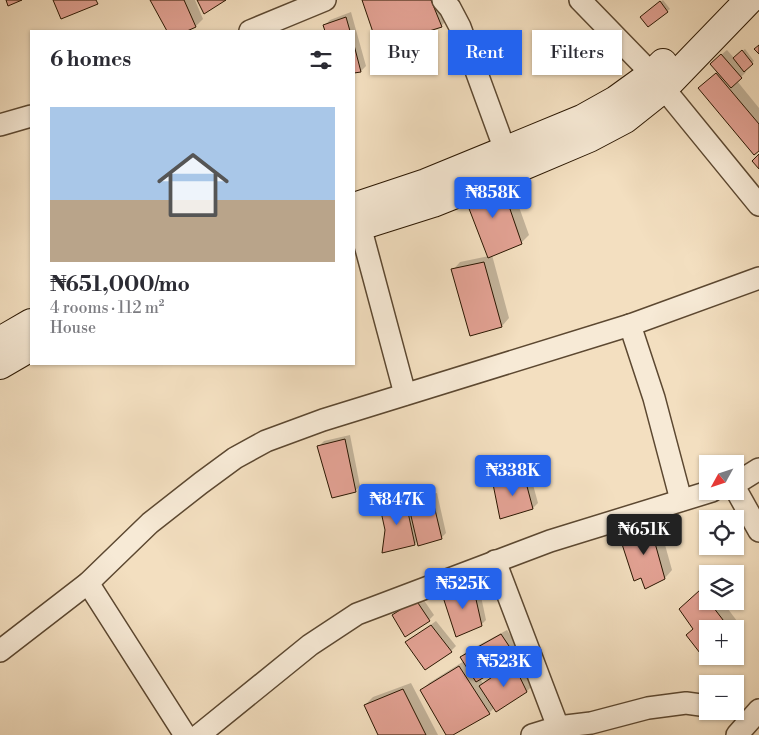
<!DOCTYPE html>
<meta charset="utf-8">
<style>
body{margin:0;font-family:"Libre Bodoni",serif;background:#f2f2f3;color:#2b2b33;height:100vh;display:flex;flex-direction:column;font-size:19px;white-space:nowrap}
*{box-sizing:border-box;margin:0}
p{font-size:16px;color:#7c7c81}
.icon{flex:none;width:28px;height:28px;fill:none;stroke:currentColor;stroke-width:2;stroke-linecap:round;stroke-linejoin:round}
.map{position:relative;flex:1;overflow:hidden}
.sheet{position:absolute;left:30px;top:30px;width:325px;height:335px;display:flex;flex-direction:column;background:#fff;border-radius:0px;box-shadow:0 1px 4px #0004}
.sheet>*{flex:none}
.banner{position:absolute;left:370px;top:30px;width:314px;height:45px;display:flex;gap:10px}
.needle{width:32px;rotate:230deg}
.tools{position:absolute;left:699px;top:455px;display:grid;gap:10px}
.tools a{display:grid;place-items:center;width:45px;height:45px;border-radius:0px;background:#fff;box-shadow:0 1px 4px #0004;font-size:25px}
.price{position:absolute;translate:-50% -42px;padding:0 11px;border-radius:5px;background:#2563eb;color:#fff;font-size:16px;line-height:32px;filter:drop-shadow(0 1px 2px #0008)}
.price::after{content:'';position:absolute;left:50%;top:30px;width:15px;height:11px;margin-left:-8px;background:inherit;clip-path:polygon(0 0,100% 0,50% 100%)}
.price.selected{background:#222;color:#fff}
ul{padding:0;list-style:none}
li{display:grid;align-content:center;gap:10px;height:265px;padding:0 20px}
li+li{border-top:1px solid #e1e1e2}
li span{display:grid;place-items:center;height:155px;border-radius:0px;color:#555}
li>.icon{margin-inline-start:auto}
span .icon{width:90px;height:90px;fill:#fffc;stroke-width:1}
li b{font-size:21px}
h2{display:flex;justify-content:space-between;align-items:center;height:60px;padding:0 20px;font-size:21px}
.pill{padding:0 18px;border-radius:0px;background:#fff;box-shadow:0 1px 4px #0004;font-size:18px;line-height:45px}
.pill.selected{background:#2563eb;color:#fff}
.map>svg:first-child{display:block}
.shadow{fill:#0003}
.building{fill:#e3a294;stroke:#2a1601}
.lines{fill:none;stroke-linecap:round;stroke-linejoin:round}
.street-casing{stroke:#5c4831;stroke-width:24}
.secondary-casing{stroke:#2a1601;stroke-width:30}
.street{stroke:#f7ead6;stroke-width:21}
.secondary{stroke:#f7ead6;stroke-width:28}
</style>
<div class="map">
<svg width="759" height="735" viewBox="0 0 759 735">
<rect width="100%" height="100%" fill="#f3dfc0"/>
<filter id="stains"><feTurbulence type="fractalNoise" baseFrequency=".004" numOctaves="4"/><feColorMatrix values="0 0 0 0 .2 0 0 0 0 .09 0 0 0 0 .02 0 0 0 .5 -.17"/></filter>
<radialGradient id="worn" r=".72"><stop offset=".6" stop-color="#630" stop-opacity="0"/><stop offset="1" stop-color="#630" stop-opacity=".3"/></radialGradient>
<g class="shadow">
<polygon points="151,0 195,0 203,19 196,26 184,31 168,31"/>
<polygon points="363,0 441,0 449,18 441,26"/>
<polygon points="663,0 670,9 648,26 644,15"/>
<polygon points="351,12 366,66 361,71 354,72 354,31 326,31 325,25 330,20"/>
<polygon points="745,49 754,61 744,70 746,72 737,81 759,108 759,150 707,81 718,71 716,59 727,50 734,58"/>
<polygon points="508,176 529,235 521,243 492,255 509,318 502,326 453,270 460,262 489,256 465,194"/>
<polygon points="350,435 360,486 355,491 319,446 324,441"/>
<polygon points="529,470 538,503 533,508 494,484 499,479"/>
<polygon points="437,493 446,533 441,538 418,540 415,544 386,530 381,508 386,503 410,494 412,501 415,498"/>
<polygon points="663,517 667,527 662,534 672,570 665,578 645,587 642,576 621,538 629,531"/>
<polygon points="478,582 486,620 481,625 444,594 449,589"/>
<polygon points="708,584 708,601 722,601 737,621 729,629 688,602"/>
<polygon points="421,596 434,615 429,620 393,615 398,610"/>
<polygon points="436,621 456,646 451,651 407,642"/>
<polygon points="507,630 517,646 509,653 511,657 506,663 479,678 483,683 519,659 532,686 527,691 496,710 495,707 489,713 450,735 447,735 421,691 429,683 464,661 461,657 466,652"/>
<polygon points="411,683 438,735 380,735 365,705 373,697"/>
</g>
<g class="building">
<polygon points="6,0 22,0 8,6"/>
<polygon points="53,0 96,0 98,4 61,19"/>
<polygon points="150,0 184,0 196,27 187,31 167,31"/>
<polygon points="197,0 226,0 204,14"/>
<polygon points="362,0 431,0 442,27 378,47"/>
<polygon points="660,1 668,12 648,27 640,17"/>
<polygon points="346,17 350,31 325,31 323,25"/>
<polygon points="354,45 361,72 354,73"/>
<polygon points="759,45 759,54 754,49"/>
<polygon points="742,50 753,64 744,72 733,58"/>
<polygon points="721,54 742,78 731,88 710,64"/>
<polygon points="716,73 759,124 759,151 754,155 698,88"/>
<polygon points="759,154 759,169 752,161"/>
<polygon points="501,183 522,244 488,258 463,193"/>
<polygon points="484,262 502,327 470,336 451,269"/>
<polygon points="345,439 356,492 332,498 317,446"/>
<polygon points="524,475 533,509 500,519 493,484"/>
<polygon points="432,497 442,539 418,546 408,503"/>
<polygon points="405,498 415,545 382,553 385,530 380,507"/>
<polygon points="655,524 660,535 655,543 665,579 645,589 641,578 634,581 620,538"/>
<polygon points="473,586 482,626 456,637 442,594"/>
<polygon points="700,590 730,629 708,629 708,647 700,653 686,635 693,629 679,609"/>
<polygon points="416,600 430,621 405,637 392,615"/>
<polygon points="431,625 452,652 425,670 405,642"/>
<polygon points="501,634 513,652 505,658 507,664 476,682 460,657"/>
<polygon points="513,663 527,692 496,712 479,686"/>
<polygon points="459,666 490,714 453,735 446,735 420,690"/>
<polygon points="403,689 426,735 378,735 364,705"/>
</g>
<g class="lines">
<defs>
<g id="street">
<polyline points="443,0 450,8 460,27 505,150"/>
<polyline points="580,0 652,74 759,205"/>
<polyline points="250,31 325,0"/>
<polyline points="0,125 31,116"/>
<polyline points="360,226 405,394"/>
<polyline points="630,325 654,398 681,500"/>
<polyline points="735,484 759,469"/>
<polyline points="735,488 759,531"/>
<polyline points="495,561 558,727"/>
<polyline points="88,583 185,735"/>
<polyline points="0,651 88,583 150,523 201,483 235,458 266,441 323,420 630,325 759,278"/>
<polyline points="199,735 310,645 357,614 550,541 712,491"/>
<polyline points="532,735 558,727 591,723 648,708 686,703 708,706"/>
<polyline points="737,735 759,710"/>
</g>
<g id="secondary">
<polyline points="354,207 426,183 582,119 616,100 652,74 663,63"/>
<polyline points="354,228 433,203 483,183 589,138 625,119 664,88 749,0"/>
<polyline points="0,341 31,323"/>
<polyline points="0,365 31,347"/>
</g>
</defs>
<use href="#street" class="street-casing"/>
<use href="#secondary" class="secondary-casing"/>
<use href="#street" class="street"/>
<use href="#secondary" class="secondary"/>
</g>
<rect width="100%" height="100%" filter="url(#stains)"/>
<rect width="100%" height="100%" fill="url(#worn)"/>
</svg>
<div class="tools">
<a><svg class="needle" viewBox="-14 -14 28 28"><path d="M0-13l5 13h-10z" fill="#e53935"/><path d="M0 13l5-13h-10z" fill="#7c7c81"/></svg></a>
<a><svg class="icon" aria-label="locate" viewBox="0 0 24 24"><circle cx="12" cy="12" r="6"/><path d="M12 2v4M12 18v4M2 12h4M18 12h4"/></svg></a>
<a><svg class="icon" aria-label="layers" viewBox="0 0 24 24"><path d="M12 4l9 5-9 5-9-5zM3 14l9 5 9-5"/></svg></a>
<a>+</a>
<a>−</a>
</div>
<b class="price" style="left:493px;top:219px">₦858K</b>
<b class="price" style="left:513px;top:497px">₦338K</b>
<b class="price" style="left:397px;top:526px">₦847K</b>
<b class="price selected" style="left:644px;top:556px">₦651K</b>
<b class="price" style="left:463px;top:610px">₦525K</b>
<b class="price" style="left:504px;top:688px">₦523K</b>
<div class="banner">
<a class="pill">Buy</a>
<a class="pill selected">Rent</a>
<a class="pill">Filters</a>
</div>
<section class="sheet">
<h2>6 homes<svg class="icon" aria-label="filters" viewBox="0 0 24 24"><path d="M4 7h16M4 17h16"/><circle cx="9" cy="7" r="2"/><circle cx="15" cy="17" r="2"/></svg></h2>
<ul>
<li><span style="background:linear-gradient(#a9c7e8 60%,#b9a48a 0)"><svg class="icon" aria-label="home" viewBox="0 0 24 24"><path d="M3 11l9-7 9 7M6 9v11h12V9"/></svg></span><div><b>₦651,000/mo</b><p>4 rooms · 112 m²</p><p>House</p></div></li>
</ul>
</section>
</div>
